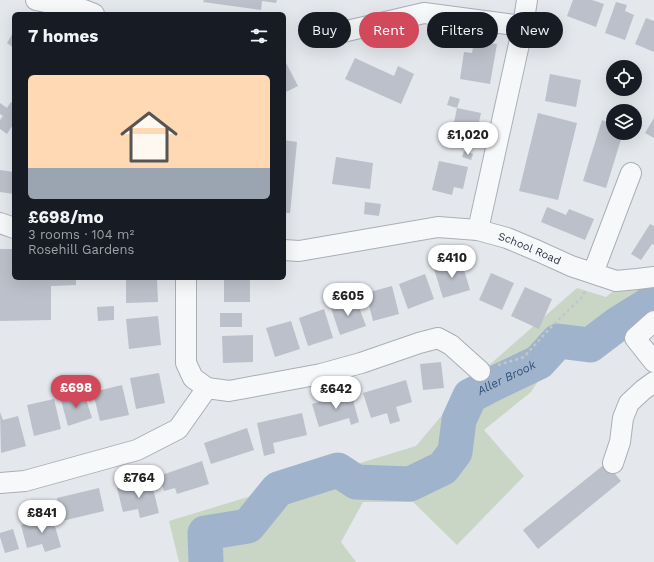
<!DOCTYPE html>
<meta charset="utf-8">
<style>
body{margin:0;font-family:"Work Sans",sans-serif;background:#242831;color:#f1f3f6;height:100vh;display:flex;flex-direction:column;font-size:15px;white-space:nowrap}
*{box-sizing:border-box;margin:0}
p{font-size:13px;color:#9ea1a6}
.icon{flex:none;width:22px;height:22px;fill:none;stroke:currentColor;stroke-width:2;stroke-linecap:round;stroke-linejoin:round}
.map{position:relative;flex:1;overflow:hidden}
.panel{position:absolute;left:12px;top:12px;width:274px;height:268px;display:flex;flex-direction:column;background:#171b24;border-radius:6px;box-shadow:0 4px 16px #0002}
.panel>*{flex:none}
.guide{position:absolute;left:298px;top:12px;width:296px;height:36px;display:flex;gap:8px}
.buttons{position:absolute;left:606px;top:60px;display:grid;gap:8px}
.buttons a{display:grid;place-items:center;width:36px;height:36px;border-radius:50%;background:#171b24;box-shadow:0 4px 16px #0002;font-size:20px}
.price{position:absolute;translate:-50% -34px;padding:0 9px;border-radius:14px;background:#fff;color:#222;font-size:13px;line-height:26px;filter:drop-shadow(0 1px 2px #0008)}
.price::after{content:'';position:absolute;left:50%;top:24px;width:12px;height:9px;margin-left:-6px;background:inherit;clip-path:polygon(0 0,100% 0,50% 100%)}
.price.selected{background:#d1495b;color:#fff}
ul{padding:0;list-style:none}
li{display:grid;align-content:center;gap:8px;height:212px;padding:0 16px}
li+li{border-top:1px solid #363941}
li span{display:grid;place-items:center;height:124px;border-radius:6px;color:#555}
li>.icon{margin-inline-start:auto}
span .icon{width:72px;height:72px;fill:#fffc;stroke-width:1}
li b{font-size:17px}
h2{display:flex;justify-content:space-between;align-items:center;height:48px;padding:0 16px;font-size:17px}
.pill{padding:0 14px;border-radius:18px;background:#171b24;box-shadow:0 4px 16px #0002;font-size:14px;line-height:36px}
.pill.selected{background:#d1495b;color:#fff}
.map>svg:first-child{display:block}
.green{fill:#c9d6c5}
.lines{fill:none;stroke-linecap:round;stroke-linejoin:round}
.river{stroke:#9fb4cc;stroke-width:35}
.building{fill:#bbc0ca}
.minor-casing{stroke:#a9aeb7;stroke-width:22}
.path{stroke:#c2c5cb;stroke-width:2.5;stroke-dasharray:3 3;stroke-linecap:butt}
.minor{stroke:#f7f8fa;stroke-width:20}
.labels{text-anchor:middle;stroke-width:4;stroke-linejoin:round;paint-order:stroke}
.street-label{font-size:11px;fill:#2b3445;stroke:#f4f6f9}
.water-label{font-size:12px;font-style:italic;fill:#34527a;stroke:#f4f6f9}
</style>
<div class="map">
<svg width="654" height="562" viewBox="0 0 654 562">
<rect width="100%" height="100%" fill="#e4e7ec"/>
<polygon class="green" points="621,285 654,287 654,311 591,361 559,349 531,392 484,430 524,476 457,545 413,502 363,502 341,542 356,562 179,562 169,521 416,446 470,382 577,288 606,297"/>
<g class="lines">
<path class="river" id="s1" d="M 206,562 L 205,533 L 248,526 L 278,489 L 338,470 L 356,482 L 410,484 L 443,468 L 455,452 L 459,420 L 470,396 L 491,385 L 539,362 L 558,341 L 590,345 L 619,323 L 648,305 L 654,300"/>
</g>
<g class="building">
<polygon points="204,0 277,0 276,3 262,1 261,10 203,2"/>
<polygon points="573,0 592,0 604,4 596,27 567,16"/>
<polygon points="616,2 627,5 625,11 634,15 625,40 605,33"/>
<polygon points="646,18 654,21 654,52 635,44"/>
<polygon points="14,31 14,48 7,43"/>
<polygon points="474,41 497,44 490,84 460,79 464,52 472,53"/>
<polygon points="355,58 394,76 398,66 414,74 401,104 345,79"/>
<polygon points="284,59 298,86 284,93"/>
<polygon points="550,74 581,80 576,107 545,101"/>
<polygon points="450,96 460,99 457,108 447,105"/>
<polygon points="11,102 14,104 14,123 7,134 0,129 0,120 3,116 0,114 0,103 7,108"/>
<polygon points="457,108 481,113 476,136 452,132"/>
<polygon points="538,113 577,123 558,200 519,191"/>
<polygon points="654,118 654,138 645,133"/>
<polygon points="602,120 613,124 613,133 623,133 606,188 583,181"/>
<polygon points="284,140 297,142 290,213 284,213"/>
<polygon points="464,151 473,154 471,160 462,157"/>
<polygon points="336,157 373,163 370,189 332,184"/>
<polygon points="439,161 468,167 463,189 454,187 452,195 432,190"/>
<polygon points="0,170 14,172 14,194 0,192"/>
<polygon points="365,202 381,204 379,216 364,214"/>
<polygon points="547,207 566,215 569,209 594,219 585,240 541,222"/>
<polygon points="650,224 654,226 654,245 652,244 641,260 631,254"/>
<polygon points="0,249 14,249 14,278 76,278 76,285 51,286 51,320 0,321"/>
<polygon points="461,260 470,290 443,298 434,269"/>
<polygon points="491,273 514,283 502,310 479,300"/>
<polygon points="425,274 434,299 408,309 399,284"/>
<polygon points="126,278 157,278 158,302 126,303"/>
<rect x="224" y="278" width="26" height="24"/>
<polygon points="392,286 399,314 373,321 366,293"/>
<polygon points="525,287 552,299 539,329 511,316"/>
<polygon points="356,299 366,326 340,335 331,308"/>
<polygon points="114,306 114,320 98,321 97,307"/>
<polygon points="324,309 333,338 308,346 299,318"/>
<rect x="220" y="313" width="22" height="14"/>
<polygon points="158,316 161,345 129,349 126,319"/>
<polygon points="291,321 300,349 275,357 266,328"/>
<polygon points="253,335 253,362 223,363 222,336"/>
<polygon points="441,362 444,388 423,390 420,364"/>
<polygon points="159,373 165,403 136,409 130,378"/>
<polygon points="406,380 412,402 396,407 400,421 390,424 387,413 371,418 363,393"/>
<polygon points="122,385 129,415 100,421 93,392"/>
<polygon points="84,393 92,418 68,426 61,400"/>
<polygon points="351,393 359,422 351,425 349,418 319,427 312,404"/>
<polygon points="54,399 61,429 34,436 27,405"/>
<polygon points="0,412 3,420 18,416 26,446 1,453"/>
<polygon points="302,413 307,435 273,443 275,453 264,456 257,423"/>
<polygon points="247,428 254,450 211,464 204,443"/>
<polygon points="202,461 209,484 177,494 175,488 164,491 159,476"/>
<polygon points="606,463 621,481 538,549 523,530"/>
<polygon points="151,480 159,513 140,518 138,509 123,512 117,488"/>
<polygon points="99,488 104,511 62,521 57,498"/>
<polygon points="52,516 61,547 45,552 42,544 27,548 21,525"/>
<polygon points="13,529 19,549 5,553 0,537 0,533"/>
</g>
<g class="lines">
<defs>
<g id="minor">
<polyline points="36,0 84,10 94,14"/>
<polyline points="334,34 424,13 523,26"/>
<polyline points="0,223 14,228"/>
<polyline points="478,230 523,26 527,0"/>
<path id="s2" d="M 284,250 L 299,251 L 438,227 L 478,230 L 507,238 L 538,251 L 571,266 L 616,281 L 637,279 L 654,277"/>
<polyline points="593,273 631,173"/>
<polyline points="186,278 186,363 193,378 207,388"/>
<polyline points="654,321 635,338 654,362"/>
<polyline points="613,463 620,442 623,418 629,403 643,390 654,382"/>
<polyline points="0,483 25,481 137,450 178,429 207,388 229,391 321,374 361,363 419,343 438,338 451,345 480,371"/>
</g>
</defs>
<use href="#minor" class="minor-casing"/>
<polyline class="path" points="498,365 524,357 550,328 581,298 586,290"/>
<use href="#minor" class="minor"/>
</g>
<g class="labels">
<g class="street-label">
<text dy="4" stroke="none"><textPath href="#s2" startOffset="251">School Road</textPath></text>
</g>
<g class="water-label">
<text dy="4" stroke="none"><textPath href="#s1" startOffset="415">Aller Brook</textPath></text>
</g>
</g>
</svg>
<div class="buttons">
<a><svg class="icon" aria-label="locate" viewBox="0 0 24 24"><circle cx="12" cy="12" r="6"/><path d="M12 2v4M12 18v4M2 12h4M18 12h4"/></svg></a>
<a><svg class="icon" aria-label="layers" viewBox="0 0 24 24"><path d="M12 4l9 5-9 5-9-5zM3 14l9 5 9-5"/></svg></a>
</div>
<b class="price" style="left:468px;top:156px">£1,020</b>
<b class="price" style="left:452px;top:279px">£410</b>
<b class="price" style="left:348px;top:317px">£605</b>
<b class="price selected" style="left:76px;top:409px">£698</b>
<b class="price" style="left:336px;top:410px">£642</b>
<b class="price" style="left:139px;top:499px">£764</b>
<b class="price" style="left:42px;top:534px">£841</b>
<div class="guide">
<a class="pill">Buy</a>
<a class="pill selected">Rent</a>
<a class="pill">Filters</a>
<a class="pill">New</a>
</div>
<section class="panel">
<h2>7 homes<svg class="icon" aria-label="filters" viewBox="0 0 24 24"><path d="M4 7h16M4 17h16"/><circle cx="9" cy="7" r="2"/><circle cx="15" cy="17" r="2"/></svg></h2>
<ul>
<li><span style="background:linear-gradient(#ffd9b3 75%,#9aa5b1 0)"><svg class="icon" aria-label="home" viewBox="0 0 24 24"><path d="M3 11l9-7 9 7M6 9v11h12V9"/></svg></span><div><b>£698/mo</b><p>3 rooms · 104 m²</p><p>Rosehill Gardens</p></div></li>
</ul>
</section>
</div>
